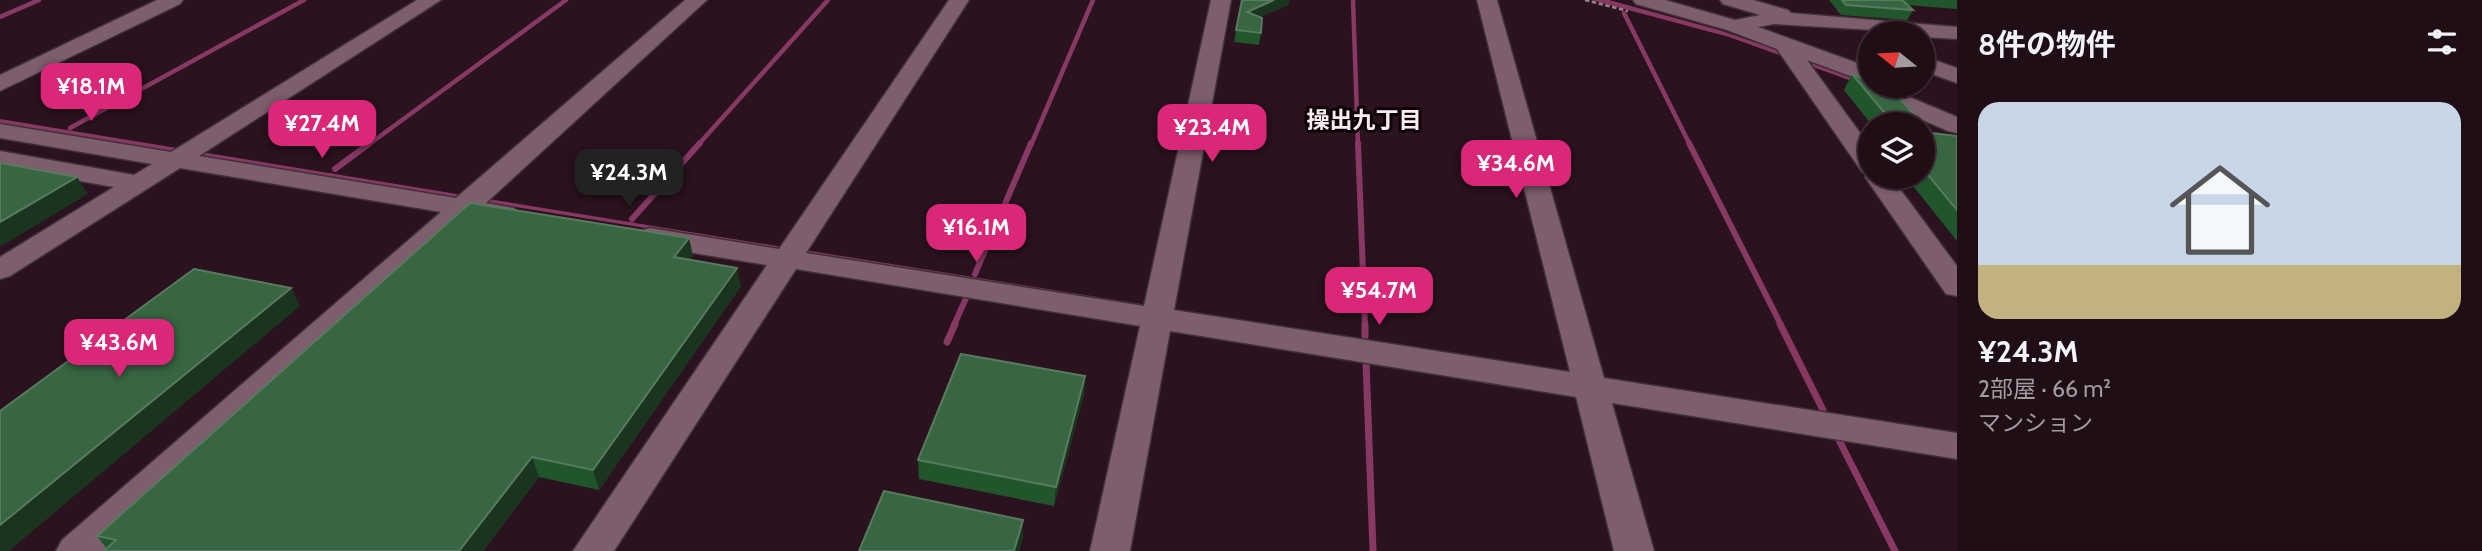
<!DOCTYPE html>
<html lang="ja">
<meta charset="utf-8">
<style>
body{margin:0;font-family:Cabin,"Noto Sans JP",sans-serif;background:#2d1c23;color:#f1f3f6;height:100vh;display:flex;flex-direction:column;font-size:26px;white-space:nowrap}
*{box-sizing:border-box;margin:0}
p{font-size:23px;color:#a29ca1}
.icon{flex:none;width:38px;height:38px;fill:none;stroke:currentColor;stroke-width:2;stroke-linecap:round;stroke-linejoin:round}
.map{position:relative;flex:1;overflow:hidden}
.sheet{display:flex;flex-direction:column;background:#200e16;width:525px}
.sheet>*{flex:none}
.needle{width:46px;rotate:288deg}
.tools{position:absolute;left:1858px;top:21px;display:grid;gap:14px}
.tools a{display:grid;place-items:center;width:77px;height:77px;border-radius:50%;background:#200e16;box-shadow:0 2px 5px #0004,0 0 0 2px #3d2e35;font-size:35px}
.price{position:absolute;translate:-50% -60px;padding:0 16px;border-radius:14px;background:#db2777;color:#fff;font-size:23px;line-height:46px;filter:drop-shadow(0 2px 4px #0008)}
.price::after{content:'';position:absolute;left:50%;top:42px;width:21px;height:16px;margin-left:-10px;background:inherit;clip-path:polygon(0 0,100% 0,50% 100%)}
.price.active{background:#222;color:#fff}
ul{padding:0;list-style:none}
li{display:grid;align-content:center;gap:14px;height:371px;padding:0 21px}
li+li{border-top:2px solid #3d2e35}
li span{display:grid;place-items:center;height:217px;border-radius:21px;color:#555}
li>.icon{margin-inline-start:auto}
span .icon{width:126px;height:126px;fill:#fffc;stroke-width:1}
li b{font-size:30px}
h2{display:flex;justify-content:space-between;align-items:center;height:84px;padding:0 21px;font-size:30px}
main{display:flex;flex:1;min-height:0}
.map>svg:first-child{display:block}
.water{fill:#883963}
.lines{fill:none;stroke-linecap:round;stroke-linejoin:round}
.stream-far2{stroke:#883963;stroke-width:4.5}
.stream-far1{stroke:#883963;stroke-width:6}
.stream{stroke:#883963;stroke-width:7}
.minor-casing{stroke:#403037;stroke-width:3}
.path{stroke:#97828c;stroke-width:2.5;stroke-dasharray:4.5 2.5;stroke-linecap:butt}
.minor{fill:#7d5e6c;fill-rule:evenodd}
.wall{fill:#21562d}
.shaded-wall{fill:#1a341e}
.building{fill:#386642;stroke:#577b5e;stroke-width:2}
.labels{text-anchor:middle;stroke-width:6;stroke-linejoin:round;paint-order:stroke}
.neighbourhood-label{font-size:23px;font-weight:bold;fill:#fdebf3;stroke:#0c0407}
</style>
<main>
<div class="map">
<svg width="1957" height="551" viewBox="0 0 1957 551">
<rect width="100%" height="100%" fill="#2a121e"/>
<g class="water">
<polygon points="1591,0 1609,0 1719,30 1868,81 1871,86 1910,102 1729,37"/>
<polygon points="0,119 463,195 459,198 0,124"/>
<polygon points="482,198 783,247 781,250 479,201"/>
<polygon points="804,250 1147,305 1146,309 802,253"/>
</g>
<g class="lines">
<g class="stream-far2">
<polyline points="1353,0 1358,145"/>
<polyline points="1624,13 1690,145"/>
<polyline points="0,17 39,0"/>
<polyline points="70,128 304,0"/>
<polyline points="368,145 566,0"/>
<polyline points="698,145 828,0"/>
<polyline points="1031,145 1093,0"/>
</g>
<g class="stream-far1">
<polyline points="1358,143 1365,325"/>
<polyline points="1689,143 1781,325"/>
<polyline points="335,169 370,143"/>
<polyline points="632,219 700,143"/>
<polyline points="975,274 1031,143"/>
<polyline points="954,325 967,296"/>
</g>
<g class="stream">
<polyline points="1365,324 1365,336"/>
<polyline points="1780,324 1823,410"/>
<polyline points="947,342 955,324"/>
<polyline points="1366,362 1373,551"/>
<polyline points="1839,440 1895,551"/>
</g>
<defs>
<g id="minor">
<polygon points="157,0 183,0 180,4 0,91 0,75"/>
<polygon points="417,0 441,0 199,156 456,198 685,0 707,0 486,203 514,208 518,214 514,220 504,222 470,217 103,551 56,551 62,540 441,212 180,168 10,276 0,279 0,257 114,187 0,167 0,151 134,175 152,164 0,138 0,124 171,152"/>
<polygon points="949,0 969,0 806,253 1144,306 1211,0 1231,0 1174,310 1570,372 1477,0 1497,0 1604,378 1957,433 1957,459 1612,403 1654,551 1614,551 1576,397 1170,331 1130,551 1090,551 1140,326 796,269 614,551 573,551 767,265 650,246 640,243 636,237 640,231 650,228 779,249"/>
<polygon points="1633,0 1665,0 1735,20 1760,15 1723,4 1720,0 1753,0 1788,10 1791,13 1957,27 1957,39 1923,37 1923,33 1774,24 1758,27 1871,68 1871,86 1883,86 1957,117 1957,133 1948,131 1856,91 1852,86 1861,80 1807,60 1871,148 1871,177 1891,177 1957,266 1957,296 1946,294 1865,177 1867,174 1862,172 1777,49 1727,30 1636,4"/>
<polygon points="1923,56 1957,68 1957,83 1923,71"/>
</g>
</defs>
<use href="#minor" class="minor-casing"/>
<polyline class="path" points="1585,0 1628,11"/>
<use href="#minor" class="minor"/>
</g>
<g class="wall">
<polygon points="1242,0 1289,0 1288,5 1260,17 1261,33 1259,45 1234,42"/>
<polygon points="1829,0 1957,0 1957,9 1907,5 1913,10 1907,20 1841,15"/>
<polygon points="1852,74 1923,124 1871,124 1844,90"/>
<polygon points="1923,125 1931,133 1957,136 1957,241 1906,177 1923,177"/>
<polygon points="693,256 690,260 741,286 599,490 539,477 483,551 104,551 107,549 97,536"/>
<polygon points="1085,376 1084,395 1054,506 919,479 918,460"/>
</g>
<g class="shaded-wall">
<polygon points="1274,0 1289,0 1288,5 1245,23 1247,12"/>
<polygon points="77,177 88,194 0,247 0,222"/>
<polygon points="689,238 693,256 678,275 674,257"/>
<polygon points="737,268 741,286 599,490 593,470"/>
<polygon points="291,288 300,306 9,551 0,551 0,525"/>
<polygon points="1085,376 1084,395 1054,506 1056,487"/>
<polygon points="532,457 539,477 483,551 459,551"/>
<polygon points="1023,520 1023,539 1019,551 1014,551"/>
</g>
<g class="building">
<polygon points="1242,0 1274,0 1247,12 1262,18 1261,33 1236,30"/>
<polygon points="1842,0 1902,0 1913,10 1846,5"/>
<polygon points="1852,74 1871,82 1871,86 1881,86 1892,90 1923,124 1894,124"/>
<polygon points="1923,125 1931,133 1957,136 1957,210 1923,169"/>
<polygon points="0,163 77,177 0,222"/>
<polygon points="470,203 689,238 674,257 737,268 593,470 532,457 459,551 104,551 116,540 97,536"/>
<polygon points="194,269 291,288 0,525 0,411"/>
<polygon points="961,354 1085,376 1056,487 918,460"/>
<polygon points="884,491 1023,520 1014,551 859,551"/>
</g>
<g class="labels">
<g class="neighbourhood-label">
<text x="1364" y="128">操出九丁目</text>
</g>
</g>
</svg>
<div class="tools">
<a><svg class="needle" viewBox="-14 -14 28 28"><path d="M0-13l5 13h-10z" fill="#e53935"/><path d="M0 13l5-13h-10z" fill="#a29ca1"/></svg></a>
<a><svg class="icon" aria-label="layers" viewBox="0 0 24 24"><path d="M12 4l9 5-9 5-9-5zM3 14l9 5 9-5"/></svg></a>
</div>
<b class="price" style="left:91px;top:123px">¥18.1M</b>
<b class="price" style="left:322px;top:160px">¥27.4M</b>
<b class="price" style="left:1212px;top:164px">¥23.4M</b>
<b class="price" style="left:1516px;top:200px">¥34.6M</b>
<b class="price active" style="left:629px;top:209px">¥24.3M</b>
<b class="price" style="left:976px;top:264px">¥16.1M</b>
<b class="price" style="left:1379px;top:327px">¥54.7M</b>
<b class="price" style="left:119px;top:379px">¥43.6M</b>
</div>
<section class="sheet">
<h2>8件の物件<svg class="icon" aria-label="filters" viewBox="0 0 24 24"><path d="M4 7h16M4 17h16"/><circle cx="9" cy="7" r="2"/><circle cx="15" cy="17" r="2"/></svg></h2>
<ul>
<li><span style="background:linear-gradient(#c9d6e8 75%,#c2b280 0)"><svg class="icon" aria-label="home" viewBox="0 0 24 24"><path d="M3 11l9-7 9 7M6 9v11h12V9"/></svg></span><div><b>¥24.3M</b><p>2部屋 · 66 m²</p><p>マンション</p></div></li>
</ul>
</section>
</main>
